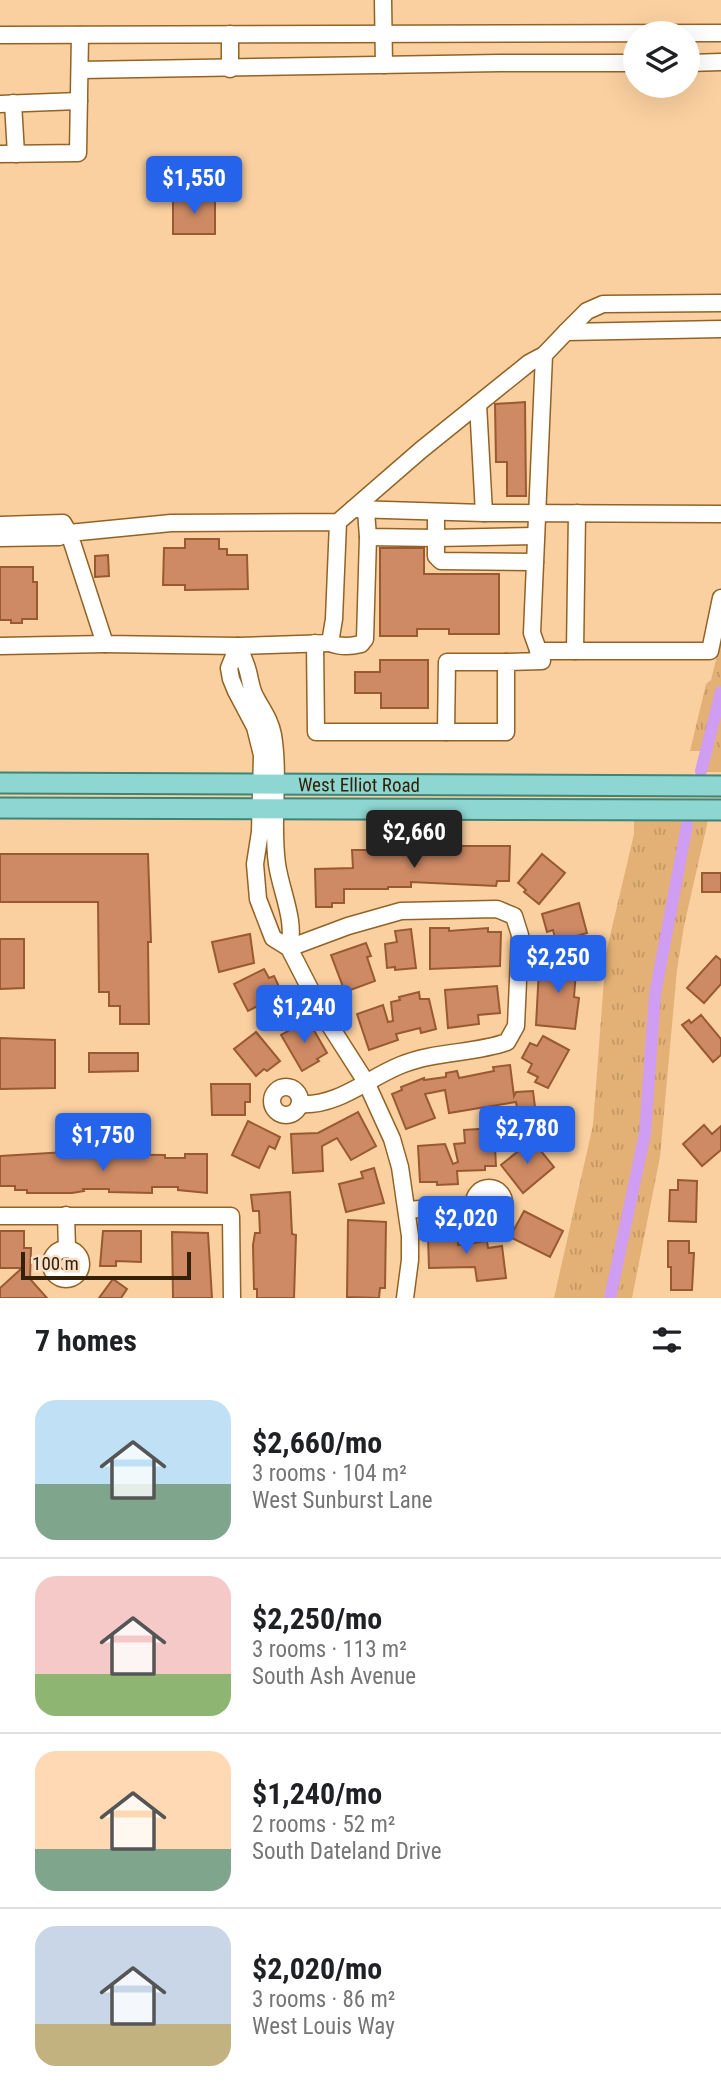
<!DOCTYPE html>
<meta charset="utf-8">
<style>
body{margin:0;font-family:"Roboto Condensed",sans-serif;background:#f6f6f6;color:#202124;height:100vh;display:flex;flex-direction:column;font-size:26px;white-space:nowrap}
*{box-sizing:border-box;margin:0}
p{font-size:23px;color:#757577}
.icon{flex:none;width:38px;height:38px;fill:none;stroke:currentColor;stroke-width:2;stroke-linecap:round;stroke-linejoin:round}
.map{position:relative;height:1298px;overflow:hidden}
.sheet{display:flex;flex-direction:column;background:#fff;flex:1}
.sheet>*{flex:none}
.fabs{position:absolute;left:623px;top:21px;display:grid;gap:14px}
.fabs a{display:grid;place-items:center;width:77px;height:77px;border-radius:50%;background:#fff;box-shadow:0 7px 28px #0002;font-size:35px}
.scale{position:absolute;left:21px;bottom:18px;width:170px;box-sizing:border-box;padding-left:7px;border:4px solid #352107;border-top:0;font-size:19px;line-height:24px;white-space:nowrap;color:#352107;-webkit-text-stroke:5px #f7e1ca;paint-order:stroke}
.price{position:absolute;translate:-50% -60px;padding:0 16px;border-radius:7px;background:#2563eb;color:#fff;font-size:23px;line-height:46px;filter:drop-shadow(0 2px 4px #0008)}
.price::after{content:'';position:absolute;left:50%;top:42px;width:21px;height:16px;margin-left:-10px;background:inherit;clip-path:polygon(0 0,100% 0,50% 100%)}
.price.selected{background:#222;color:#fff}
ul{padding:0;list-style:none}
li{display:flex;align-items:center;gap:21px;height:175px;padding:0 35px}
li+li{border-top:2px solid #e0e0e0}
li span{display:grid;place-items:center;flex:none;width:196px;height:140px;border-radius:21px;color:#555}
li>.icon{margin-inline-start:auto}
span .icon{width:84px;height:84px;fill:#fffc;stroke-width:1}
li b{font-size:30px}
h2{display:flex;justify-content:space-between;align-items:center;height:84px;padding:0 35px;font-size:30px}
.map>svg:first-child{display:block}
.grass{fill:url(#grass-tufts)}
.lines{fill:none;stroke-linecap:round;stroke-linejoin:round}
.canal{stroke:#cf9ef3;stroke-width:12}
.building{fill:#ce8a64;stroke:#985933;stroke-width:2}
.minor-casing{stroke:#926325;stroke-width:19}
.major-casing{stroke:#3e8477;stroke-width:23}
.minor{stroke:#fff;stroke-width:16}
.major{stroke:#8ed6d2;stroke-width:19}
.labels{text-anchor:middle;stroke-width:5;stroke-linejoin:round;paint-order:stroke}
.street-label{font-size:19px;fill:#352107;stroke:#f7e1ca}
</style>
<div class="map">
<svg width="721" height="1298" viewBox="0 0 721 1298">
<defs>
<pattern id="grass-tufts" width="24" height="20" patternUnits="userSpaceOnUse" patternTransform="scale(1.75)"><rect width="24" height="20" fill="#e3b175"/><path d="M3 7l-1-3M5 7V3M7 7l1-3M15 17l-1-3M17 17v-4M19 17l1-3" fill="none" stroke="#c39864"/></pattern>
</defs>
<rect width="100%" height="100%" fill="#fad0a0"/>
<g class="grass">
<polygon points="721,639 721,772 705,772 710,751 690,751 706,684 711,680"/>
<polygon points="634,818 708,820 684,926 677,970 660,1157 632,1298 554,1298 593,1125 606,953 634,834"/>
</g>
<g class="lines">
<g class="canal">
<polyline points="701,771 721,692"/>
<polyline points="610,1298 645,1133 655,994 687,825"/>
</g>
</g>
<g class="building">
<rect x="173" y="199" width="42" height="35"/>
<polygon points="525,402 526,496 507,496 507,462 496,462 495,404"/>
<polygon points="185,539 219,539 219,549 227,549 227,555 247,555 248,589 185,590 185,585 163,585 164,548 185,548"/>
<polygon points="380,548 424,548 424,574 499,574 499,634 449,634 449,629 417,629 417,636 380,636"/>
<polygon points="108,555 109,576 95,577 95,556"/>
<polygon points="0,567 33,567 33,582 37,582 37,619 22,619 22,623 11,623 11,620 0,620"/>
<polygon points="380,660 428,660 428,708 381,708 381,693 355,693 355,672 380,672"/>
<polygon points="393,846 510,846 509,881 497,881 496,886 411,882 411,887 388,887 388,889 344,889 344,903 332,903 332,907 316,907 315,869 353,868 352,850 393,850"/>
<polygon points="0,854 148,854 151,942 148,942 149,1024 120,1024 120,1006 109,1006 109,992 99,992 98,902 0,902"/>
<polygon points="542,854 565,873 539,904 524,892 526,890 518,883"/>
<rect x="702" y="873" width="19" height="19"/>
<polygon points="579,903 587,933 556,942 553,930 547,932 542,914"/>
<polygon points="430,928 449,928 449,931 488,928 488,932 501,932 500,966 430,969"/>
<polygon points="411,929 416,968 395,970 395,967 387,968 385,944 397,942 395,931"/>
<polygon points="250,934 254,963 219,972 212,942"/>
<polygon points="0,939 24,939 24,988 0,989"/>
<polygon points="366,943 371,956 367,957 375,981 345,992 331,955"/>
<polygon points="716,956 721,960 721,984 704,1003 687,988"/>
<polygon points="551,957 577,959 574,997 579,998 575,1029 536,1025 539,969 550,970"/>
<polygon points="264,969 269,978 274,976 284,997 273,1003 271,999 248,1011 234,984"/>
<polygon points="497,986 500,1013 478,1015 479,1024 448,1028 445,990"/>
<polygon points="419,992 420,999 429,999 436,1029 421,1033 420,1028 396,1034 398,1040 369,1050 357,1014 383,1005 388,1022 393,1021 391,1002 400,1000 399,997"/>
<polygon points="701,1015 721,1039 721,1055 713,1062 682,1025 689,1020 691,1023"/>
<polygon points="308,1020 327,1053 317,1059 319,1061 302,1071 281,1035"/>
<polygon points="256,1032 280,1061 267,1071 264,1069 256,1076 234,1049"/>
<polygon points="543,1036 569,1050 548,1088 535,1082 538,1077 528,1072 532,1064 522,1058 530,1043 537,1046"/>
<polygon points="0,1038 55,1040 55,1088 0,1089"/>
<polygon points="89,1053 138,1053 138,1071 89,1072"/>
<polygon points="510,1065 514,1096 516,1092 533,1091 535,1107 517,1108 516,1102 449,1113 445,1090 425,1094 435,1118 406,1129 392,1094 402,1090 401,1087 424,1078 424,1080 446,1077 446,1073 457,1071 459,1078 494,1071 493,1067"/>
<polygon points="211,1084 250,1084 250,1102 245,1102 245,1115 212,1115"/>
<polygon points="358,1112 376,1146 351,1160 337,1138 322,1146 323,1171 293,1173 291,1134 318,1133"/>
<polygon points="248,1121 280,1137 275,1149 269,1146 259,1168 232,1155"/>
<polygon points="704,1125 712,1134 721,1126 721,1150 702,1166 683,1144"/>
<polygon points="494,1128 496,1166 485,1166 485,1170 457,1171 458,1184 437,1185 437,1182 420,1182 418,1146 445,1144 453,1164 458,1162 454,1144 465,1143 464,1130"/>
<polygon points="532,1140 554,1167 523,1193 501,1165"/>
<polygon points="82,1151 82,1154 165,1155 165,1158 185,1158 185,1154 207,1154 207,1193 178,1190 178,1187 152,1187 152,1193 109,1192 109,1189 83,1189 84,1191 72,1193 27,1193 27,1190 15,1190 15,1186 0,1186 0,1156"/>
<polygon points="374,1168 384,1203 346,1212 339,1184 363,1178 361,1172"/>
<polygon points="678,1180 697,1181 696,1222 669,1221 670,1190 678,1190"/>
<polygon points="290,1192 292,1234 296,1235 294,1298 257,1298 257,1289 254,1289 253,1245 255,1233 260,1233 259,1211 253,1211 251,1195"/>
<polygon points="524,1211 563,1231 550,1257 510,1237"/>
<polygon points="348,1220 386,1222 385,1288 380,1288 379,1298 347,1297"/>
<polygon points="440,1230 458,1230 458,1245 487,1241 488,1248 502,1246 506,1278 477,1281 475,1267 429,1268 428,1237 440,1236"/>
<polygon points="0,1231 24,1231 24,1248 31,1248 30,1279 47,1298 0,1298 0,1288 22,1268 0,1268"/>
<polygon points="103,1231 141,1231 141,1262 116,1261 116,1266 100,1266"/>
<polygon points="172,1232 208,1233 212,1298 173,1298"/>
<polygon points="668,1241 689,1241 689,1253 694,1253 692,1290 671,1290 671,1267 668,1267"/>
<polygon points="113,1279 127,1289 121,1298 99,1298"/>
</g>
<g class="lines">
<defs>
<g id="minor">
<polyline points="383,0 384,65"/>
<polyline points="0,35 721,33"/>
<polyline points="688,63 721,62"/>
<polyline points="230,69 230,34"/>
<polyline points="80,70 500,63 635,63"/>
<polyline points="13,103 16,154"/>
<polyline points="0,104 79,101"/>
<polyline points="0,154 78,153 80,35"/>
<polyline points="566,332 587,311 603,304 721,303"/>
<polyline points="478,404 484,513"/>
<polyline points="353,509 484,513 721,514"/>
<polyline points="366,511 368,537 436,538 436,556 441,561 535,562"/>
<polyline points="436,512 436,538 536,536"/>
<polyline points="338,522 334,619 330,643 238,646 105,644 69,533 171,523 338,522 421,450 529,363 544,355"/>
<polyline points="0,525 63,523 69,533 59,537 0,538"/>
<polyline points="315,643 316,732 506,732 506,662 542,661 532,633 544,355 566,332 721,329"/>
<path d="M 330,643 C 340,647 350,647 361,644 L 365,639 L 368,537"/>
<polyline points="0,646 105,644"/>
<polyline points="538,651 710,651 721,598"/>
<polyline points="575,651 577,513"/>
<polyline points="446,732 447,662 506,662"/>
<path d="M 289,948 C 296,920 281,892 277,864 C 271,821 280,778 273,735 C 270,719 262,710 255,696 C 250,687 250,675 246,665 C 244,659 241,652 238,646 L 229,668 L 231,679 L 236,691 L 255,727 L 262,755 L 260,832 L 255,864 L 258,899 L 273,938 L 289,948 L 325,1018 L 366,1082 L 392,1139 L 400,1167 L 410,1236 L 410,1260 L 405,1298"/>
<path d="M 289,948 L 348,926 L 401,911 L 497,909 L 514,916 L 520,935 L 516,1026 L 507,1042 C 473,1054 435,1051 401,1065 C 368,1078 337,1107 300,1104"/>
<circle cx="286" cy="1101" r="14"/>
<circle cx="489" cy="1203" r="15"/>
<polyline points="407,1210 473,1205"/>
<polyline points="66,1215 67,1249"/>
<polyline points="0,1216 231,1216 232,1298"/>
<circle cx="66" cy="1264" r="15"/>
</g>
<g id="major">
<path id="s1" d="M 0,783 L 721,786"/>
<polyline points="0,808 721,810"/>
</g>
</defs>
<use href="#minor" class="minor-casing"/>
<use href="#major" class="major-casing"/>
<use href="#minor" class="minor"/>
<use href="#major" class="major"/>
</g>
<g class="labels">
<g class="street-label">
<text dy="7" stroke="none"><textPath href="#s1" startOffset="359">West Elliot Road</textPath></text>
</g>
</g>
</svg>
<div class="fabs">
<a><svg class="icon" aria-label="layers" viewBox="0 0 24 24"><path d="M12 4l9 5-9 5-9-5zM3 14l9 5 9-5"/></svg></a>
</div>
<div class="scale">100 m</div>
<b class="price" style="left:194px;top:216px">$1,550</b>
<b class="price selected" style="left:414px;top:870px">$2,660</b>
<b class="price" style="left:558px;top:995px">$2,250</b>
<b class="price" style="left:304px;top:1045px">$1,240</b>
<b class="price" style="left:527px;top:1166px">$2,780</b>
<b class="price" style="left:103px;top:1173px">$1,750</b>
<b class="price" style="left:466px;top:1256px">$2,020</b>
</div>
<section class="sheet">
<h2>7 homes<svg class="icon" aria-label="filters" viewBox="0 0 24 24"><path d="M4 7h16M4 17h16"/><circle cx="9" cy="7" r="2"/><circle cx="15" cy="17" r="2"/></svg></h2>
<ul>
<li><span style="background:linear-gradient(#bfe0f5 60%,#7fa58c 0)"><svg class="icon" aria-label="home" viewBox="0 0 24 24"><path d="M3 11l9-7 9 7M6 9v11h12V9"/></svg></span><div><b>$2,660/mo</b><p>3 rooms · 104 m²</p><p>West Sunburst Lane</p></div></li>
<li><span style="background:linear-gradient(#f6c9c9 70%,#8fb573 0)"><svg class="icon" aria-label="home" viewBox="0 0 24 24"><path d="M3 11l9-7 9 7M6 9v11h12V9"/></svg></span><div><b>$2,250/mo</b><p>3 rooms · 113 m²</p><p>South Ash Avenue</p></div></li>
<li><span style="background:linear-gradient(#ffd9b3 70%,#7fa58c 0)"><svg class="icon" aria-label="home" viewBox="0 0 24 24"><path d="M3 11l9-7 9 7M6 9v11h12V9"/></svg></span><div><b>$1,240/mo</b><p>2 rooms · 52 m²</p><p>South Dateland Drive</p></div></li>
<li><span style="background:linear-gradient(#c9d6e8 70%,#c2b280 0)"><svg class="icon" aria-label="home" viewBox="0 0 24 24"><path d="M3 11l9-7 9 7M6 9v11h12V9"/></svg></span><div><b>$2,020/mo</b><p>3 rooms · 86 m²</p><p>West Louis Way</p></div></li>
</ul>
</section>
